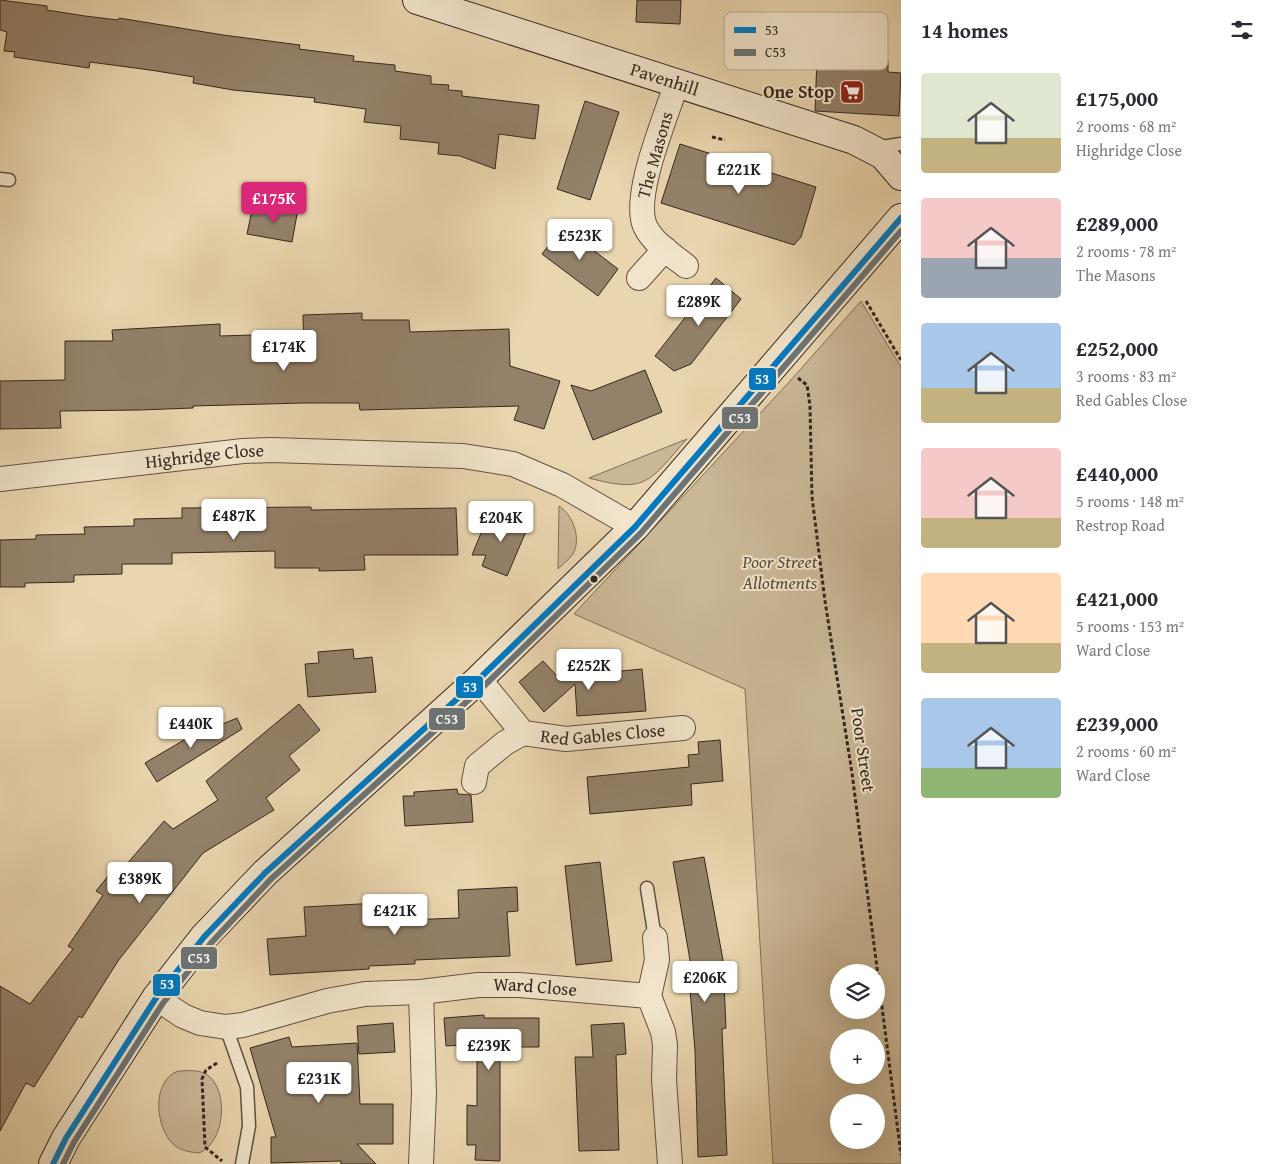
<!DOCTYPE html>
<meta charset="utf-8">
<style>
body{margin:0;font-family:"Gentium Book Plus",serif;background:#f2f2f3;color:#2b2b33;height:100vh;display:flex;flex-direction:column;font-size:19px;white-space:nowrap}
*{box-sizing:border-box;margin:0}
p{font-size:16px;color:#7c7c81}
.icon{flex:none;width:28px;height:28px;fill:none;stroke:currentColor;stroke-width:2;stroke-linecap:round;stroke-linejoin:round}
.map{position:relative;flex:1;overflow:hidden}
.details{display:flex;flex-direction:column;background:#fff;width:375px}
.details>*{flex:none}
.fabs{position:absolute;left:830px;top:964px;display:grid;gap:10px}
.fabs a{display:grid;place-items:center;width:55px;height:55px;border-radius:50%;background:#fff;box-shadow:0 5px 20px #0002;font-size:25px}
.price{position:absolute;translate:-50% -42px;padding:0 11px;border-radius:5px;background:#fff;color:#222;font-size:16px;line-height:32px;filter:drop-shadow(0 1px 2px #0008)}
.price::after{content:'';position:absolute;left:50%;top:30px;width:15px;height:11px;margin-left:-8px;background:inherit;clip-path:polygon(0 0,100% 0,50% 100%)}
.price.active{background:#db2777;color:#fff}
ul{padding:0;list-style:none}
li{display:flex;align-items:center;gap:15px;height:125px;padding:0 20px}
li span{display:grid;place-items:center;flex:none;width:140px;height:100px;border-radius:5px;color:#555}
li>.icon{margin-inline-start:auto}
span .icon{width:60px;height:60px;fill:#fffc;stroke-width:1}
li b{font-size:21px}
h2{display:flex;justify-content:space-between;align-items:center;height:60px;padding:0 20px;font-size:21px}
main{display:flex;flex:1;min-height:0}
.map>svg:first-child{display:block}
.green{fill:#cab796;stroke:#806f5a;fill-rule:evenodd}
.building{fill:#938169;stroke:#35271f}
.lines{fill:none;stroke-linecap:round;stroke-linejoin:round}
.lane-casing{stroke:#625243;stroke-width:15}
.street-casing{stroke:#625243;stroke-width:26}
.secondary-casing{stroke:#35271f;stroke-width:30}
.path{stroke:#35271f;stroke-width:3;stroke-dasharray:4 2.5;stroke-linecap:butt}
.lane{stroke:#f1e4ca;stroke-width:12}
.street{stroke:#f1e4ca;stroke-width:24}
.secondary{stroke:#f1e4ca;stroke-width:28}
.bus-1-casing{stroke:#f1e4ca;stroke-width:10}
.bus-2-casing{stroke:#f1e4ca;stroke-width:10}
.bus-1{stroke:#0279c1;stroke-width:6}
.bus-2{stroke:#6c7476;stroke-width:6}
.bus-dot{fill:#35271f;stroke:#f1e4ca;stroke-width:2}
.labels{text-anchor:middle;stroke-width:4;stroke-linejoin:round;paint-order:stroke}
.street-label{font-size:18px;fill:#35271f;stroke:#f1e4ca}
.poi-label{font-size:18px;font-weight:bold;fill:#35271f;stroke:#f1e4ca;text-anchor:end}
.park-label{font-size:18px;font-style:italic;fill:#5a4b3d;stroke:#f1e4ca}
.key{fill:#f1e4ca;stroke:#b9ab97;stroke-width:1}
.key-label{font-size:14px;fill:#35271f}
.line-badge{stroke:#f1e4ca;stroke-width:2}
.badge-label{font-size:14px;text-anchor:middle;font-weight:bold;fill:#fff}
</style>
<main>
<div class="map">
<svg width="901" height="1164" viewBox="0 0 901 1164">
<rect width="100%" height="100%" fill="#e9d5ae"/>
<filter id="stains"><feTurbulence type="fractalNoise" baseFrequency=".004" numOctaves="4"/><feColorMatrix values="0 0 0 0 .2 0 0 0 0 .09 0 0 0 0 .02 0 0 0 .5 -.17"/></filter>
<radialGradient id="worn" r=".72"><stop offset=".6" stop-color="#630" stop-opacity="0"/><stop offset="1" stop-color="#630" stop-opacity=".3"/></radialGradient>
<g class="green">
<path d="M 861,301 L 901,367 L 901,1164 L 773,1164 L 745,689 L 574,614 L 790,381 ZM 876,972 L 876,1010 L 839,1010 L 839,972 ZM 839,1038 L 876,1038 L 876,1075 L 839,1075 ZM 876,1102 L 876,1140 L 839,1140 L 839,1102 Z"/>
<path d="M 687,439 C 649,481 648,494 589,478 Z"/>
<path d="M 559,506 C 572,514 581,536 574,552 C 571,558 563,564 558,569 Z"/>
<path d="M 178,1071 C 187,1071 197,1069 206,1074 C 230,1089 225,1143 199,1153 C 190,1152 181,1151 174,1145 C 155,1128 151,1081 178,1071 Z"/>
</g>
<g class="building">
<polygon points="0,0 47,6 47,10 85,16 118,20 119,18 223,35 300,45 299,49 354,56 353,61 395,65 395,71 431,76 431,84 449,85 448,90 462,91 462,96 539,105 535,139 499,134 495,169 460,156 438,154 439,143 400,139 401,126 364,122 366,109 314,102 315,98 233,90 193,83 194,77 150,70 90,62 89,68 14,57 15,52 4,51 7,32 0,30"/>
<polygon points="637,0 681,0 680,24 636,22"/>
<polygon points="817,58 888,61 888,72 901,73 899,116 815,111"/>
<polygon points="585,101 619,112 590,200 557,189"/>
<polygon points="680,144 816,187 801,237 794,245 661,203"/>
<polygon points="274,205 298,209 292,242 247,234 252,210 272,213"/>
<polygon points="563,227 618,269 598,296 542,254"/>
<polygon points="716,278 741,299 691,364 674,371 655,356"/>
<polygon points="362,313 362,320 409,320 410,332 509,329 510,366 560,381 544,429 514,420 519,406 360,410 359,403 303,403 193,406 193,408 140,410 60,411 61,428 0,429 0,381 65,380 65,341 113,341 112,330 220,324 220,336 252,335 253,356 304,355 303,315"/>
<polygon points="645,370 662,412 593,440 571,385 591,391"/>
<polygon points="311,507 311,510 456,508 458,555 364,555 365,570 319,571 319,568 275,568 275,551 172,553 172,564 122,564 122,574 74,575 74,582 25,583 25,587 0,587 0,540 36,539 36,535 85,534 84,527 134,526 134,519 182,518 182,508"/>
<polygon points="509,513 530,522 507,576 482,566 486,555 472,555 488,516 505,523"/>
<polygon points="353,649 354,659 372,657 376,692 308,697 305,664 319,663 318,652"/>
<polygon points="543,661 558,677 642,669 646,711 577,716 575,684 544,712 519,682"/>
<polygon points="299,704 320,730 289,756 300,770 266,798 274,810 203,853 118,961 82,1018 79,1016 34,1087 26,1083 0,1131 0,986 30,1004 73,949 68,946 103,895 96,891 113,870 118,874 164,821 173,829 218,800 206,781"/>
<polygon points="237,718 242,729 157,782 145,763 184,740"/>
<polygon points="720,740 723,781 691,784 692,805 590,814 587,777 689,767 688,755 699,754 698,742"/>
<polygon points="457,789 458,794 471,795 473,822 405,826 403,796 414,796 414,792"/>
<polygon points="704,857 723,960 726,1028 722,1029 727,1155 698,1157 695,1051 690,989 695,989 673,862"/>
<polygon points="600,862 612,961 576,965 565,866"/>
<polygon points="517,887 518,911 507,912 510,956 415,960 415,964 369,966 369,969 270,975 267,939 306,936 304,907 378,903 379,921 459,918 458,890"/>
<polygon points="484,1015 484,1018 539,1018 539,1047 500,1047 500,1161 475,1160 476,1145 467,1145 467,1105 477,1106 477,1044 446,1046 444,1018"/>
<polygon points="393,1023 395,1052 359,1054 357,1026"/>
<polygon points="624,1023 626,1054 616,1055 619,1150 579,1151 575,1057 593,1057 591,1025"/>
<polygon points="289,1037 292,1047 357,1043 360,1104 393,1104 393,1144 357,1144 376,1164 341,1164 341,1161 271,1163 271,1137 276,1137 250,1048"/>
</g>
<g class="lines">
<defs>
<g id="lane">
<polyline points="875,148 901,144"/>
<polyline points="0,179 9,180"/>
<polyline points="647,888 655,938"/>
<polyline points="226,1027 247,1087 249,1126 242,1164"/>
</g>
<g id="street">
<path d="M 676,85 C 666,117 632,195 645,226 C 653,243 672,255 686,266"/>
<polyline points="639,278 665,249"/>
<path id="s1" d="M 0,479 L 243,451 L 272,450 L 463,456 L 513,464 L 562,485 L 635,527"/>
<path id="s2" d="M 479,679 L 523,733 L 566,739 L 683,728"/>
<polyline points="474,782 477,766 505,743 523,733"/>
<polyline points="421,992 424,1093 421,1164"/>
<polyline points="649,996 657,960 655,938"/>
<path id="s3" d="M 156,998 L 183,1016 L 200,1023 L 226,1027 L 243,1025 L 327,1001 L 365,994 L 421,992 L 478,985 L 519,985 L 649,996 L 663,1032 L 665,1045 L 664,1080 L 670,1164"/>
</g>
<g id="secondary">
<path id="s4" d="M 417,0 L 854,140 L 883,155 L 901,176"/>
<polyline points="53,1164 66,1138 156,998 204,937 265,873 479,679 635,527 901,218"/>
</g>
</defs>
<use href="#lane" class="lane-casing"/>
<use href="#street" class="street-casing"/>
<use href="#secondary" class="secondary-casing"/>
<g class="path">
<polyline points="712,137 725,140"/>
<polyline points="866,301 901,360"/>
<polyline points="798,378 807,385 810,406 812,497 825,601 852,773 901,1155"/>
<polyline points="217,1063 206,1070 202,1079 205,1147 222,1161"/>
</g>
<use href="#lane" class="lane"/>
<use href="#street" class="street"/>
<use href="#secondary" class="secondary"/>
<defs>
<polyline id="bus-1" points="53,1164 66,1138 156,998 204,937 265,873 479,679 635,527 901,218"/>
<polyline id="bus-2" points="63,1164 74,1142 163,1003 211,943 271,879 485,685 641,533 901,231"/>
</defs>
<use href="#bus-1" class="bus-1-casing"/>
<use href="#bus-2" class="bus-2-casing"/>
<use href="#bus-1" class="bus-1"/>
<use href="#bus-2" class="bus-2"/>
</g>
<defs>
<symbol id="supermarket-square" viewBox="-11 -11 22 22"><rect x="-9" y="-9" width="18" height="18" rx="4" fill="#8f2418" stroke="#f1e4ca"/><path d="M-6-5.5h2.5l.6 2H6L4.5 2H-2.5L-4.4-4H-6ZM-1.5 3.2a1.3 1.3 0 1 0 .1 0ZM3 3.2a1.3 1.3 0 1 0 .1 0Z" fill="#fff"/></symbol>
</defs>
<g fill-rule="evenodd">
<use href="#supermarket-square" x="838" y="78" width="28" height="28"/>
</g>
<circle class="bus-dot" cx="594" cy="579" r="4.5"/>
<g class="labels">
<g class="street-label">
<text dy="6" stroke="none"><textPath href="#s4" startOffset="260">Pavenhill</textPath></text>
<text transform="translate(655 155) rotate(-74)" y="6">The Masons</text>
<text dy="6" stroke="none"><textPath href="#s1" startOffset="206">Highridge Close</textPath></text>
<text dy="6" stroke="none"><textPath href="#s2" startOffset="150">Red Gables Close</textPath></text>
<text transform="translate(863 750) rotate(82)" y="6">Poor Street</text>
<text dy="6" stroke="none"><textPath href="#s3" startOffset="391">Ward Close</textPath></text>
</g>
<g class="poi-label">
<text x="834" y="98">One Stop</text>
</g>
<g class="park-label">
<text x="780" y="568">Poor Street<tspan x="780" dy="21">Allotments</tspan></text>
</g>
</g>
<rect x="724" y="12" width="164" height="58" rx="8" class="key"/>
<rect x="734" y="27" width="22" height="6" fill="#0279c1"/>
<rect x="734" y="49" width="22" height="7" fill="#6c7476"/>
<g class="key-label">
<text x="765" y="35">53</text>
<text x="765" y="57">C53</text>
</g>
<g class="line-badge">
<rect x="748" y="367" width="29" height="24" rx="5" fill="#0279c1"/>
<rect x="721" y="406" width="38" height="24" rx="5" fill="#6c7476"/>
<rect x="455" y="675" width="29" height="24" rx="5" fill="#0279c1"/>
<rect x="428" y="707" width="38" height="24" rx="5" fill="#6c7476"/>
<rect x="180" y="946" width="38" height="24" rx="5" fill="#6c7476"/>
<rect x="152" y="973" width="29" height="24" rx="5" fill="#0279c1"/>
</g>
<g class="badge-label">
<text x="762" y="384">53</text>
<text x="740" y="423">C53</text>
<text x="470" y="692">53</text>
<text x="447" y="724">C53</text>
<text x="199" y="963">C53</text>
<text x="167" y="989">53</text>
</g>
<rect width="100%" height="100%" filter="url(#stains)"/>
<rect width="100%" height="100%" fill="url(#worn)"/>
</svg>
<div class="fabs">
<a><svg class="icon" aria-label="layers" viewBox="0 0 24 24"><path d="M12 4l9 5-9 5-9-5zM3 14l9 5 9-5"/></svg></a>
<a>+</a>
<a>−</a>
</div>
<b class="price" style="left:739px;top:195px">£221K</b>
<b class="price active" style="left:274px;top:224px">£175K</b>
<b class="price" style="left:580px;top:261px">£523K</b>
<b class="price" style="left:699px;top:327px">£289K</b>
<b class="price" style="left:284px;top:372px">£174K</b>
<b class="price" style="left:234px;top:541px">£487K</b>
<b class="price" style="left:501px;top:543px">£204K</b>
<b class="price" style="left:589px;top:691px">£252K</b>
<b class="price" style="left:191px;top:749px">£440K</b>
<b class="price" style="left:140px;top:904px">£389K</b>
<b class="price" style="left:395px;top:936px">£421K</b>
<b class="price" style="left:705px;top:1003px">£206K</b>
<b class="price" style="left:489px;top:1071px">£239K</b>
<b class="price" style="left:319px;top:1104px">£231K</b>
</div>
<section class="details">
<h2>14 homes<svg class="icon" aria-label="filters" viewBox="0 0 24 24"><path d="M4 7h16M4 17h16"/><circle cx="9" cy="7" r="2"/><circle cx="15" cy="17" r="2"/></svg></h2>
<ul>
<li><span style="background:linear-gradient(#dfe7d0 65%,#c2b280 0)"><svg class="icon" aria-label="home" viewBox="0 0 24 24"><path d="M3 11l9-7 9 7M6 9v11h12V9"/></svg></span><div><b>£175,000</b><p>2 rooms · 68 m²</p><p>Highridge Close</p></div></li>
<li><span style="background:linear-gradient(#f6c9c9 60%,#9aa5b1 0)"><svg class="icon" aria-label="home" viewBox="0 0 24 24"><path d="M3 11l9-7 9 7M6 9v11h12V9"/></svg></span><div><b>£289,000</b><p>2 rooms · 78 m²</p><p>The Masons</p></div></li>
<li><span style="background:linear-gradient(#a9c7e8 65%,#c2b280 0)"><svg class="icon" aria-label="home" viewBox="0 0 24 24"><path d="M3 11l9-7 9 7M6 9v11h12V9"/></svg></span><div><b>£252,000</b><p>3 rooms · 83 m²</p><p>Red Gables Close</p></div></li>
<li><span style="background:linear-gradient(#f6c9c9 70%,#c2b280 0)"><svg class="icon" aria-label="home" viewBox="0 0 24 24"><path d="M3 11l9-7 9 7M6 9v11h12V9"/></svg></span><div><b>£440,000</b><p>5 rooms · 148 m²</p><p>Restrop Road</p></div></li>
<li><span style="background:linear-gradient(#ffd9b3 70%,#c2b280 0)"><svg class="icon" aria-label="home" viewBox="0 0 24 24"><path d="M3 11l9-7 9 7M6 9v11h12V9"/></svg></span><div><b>£421,000</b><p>5 rooms · 153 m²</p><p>Ward Close</p></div></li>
<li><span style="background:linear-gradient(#a9c7e8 70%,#8fb573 0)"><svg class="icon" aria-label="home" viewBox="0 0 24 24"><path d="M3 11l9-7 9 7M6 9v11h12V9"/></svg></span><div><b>£239,000</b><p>2 rooms · 60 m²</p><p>Ward Close</p></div></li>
</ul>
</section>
</main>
